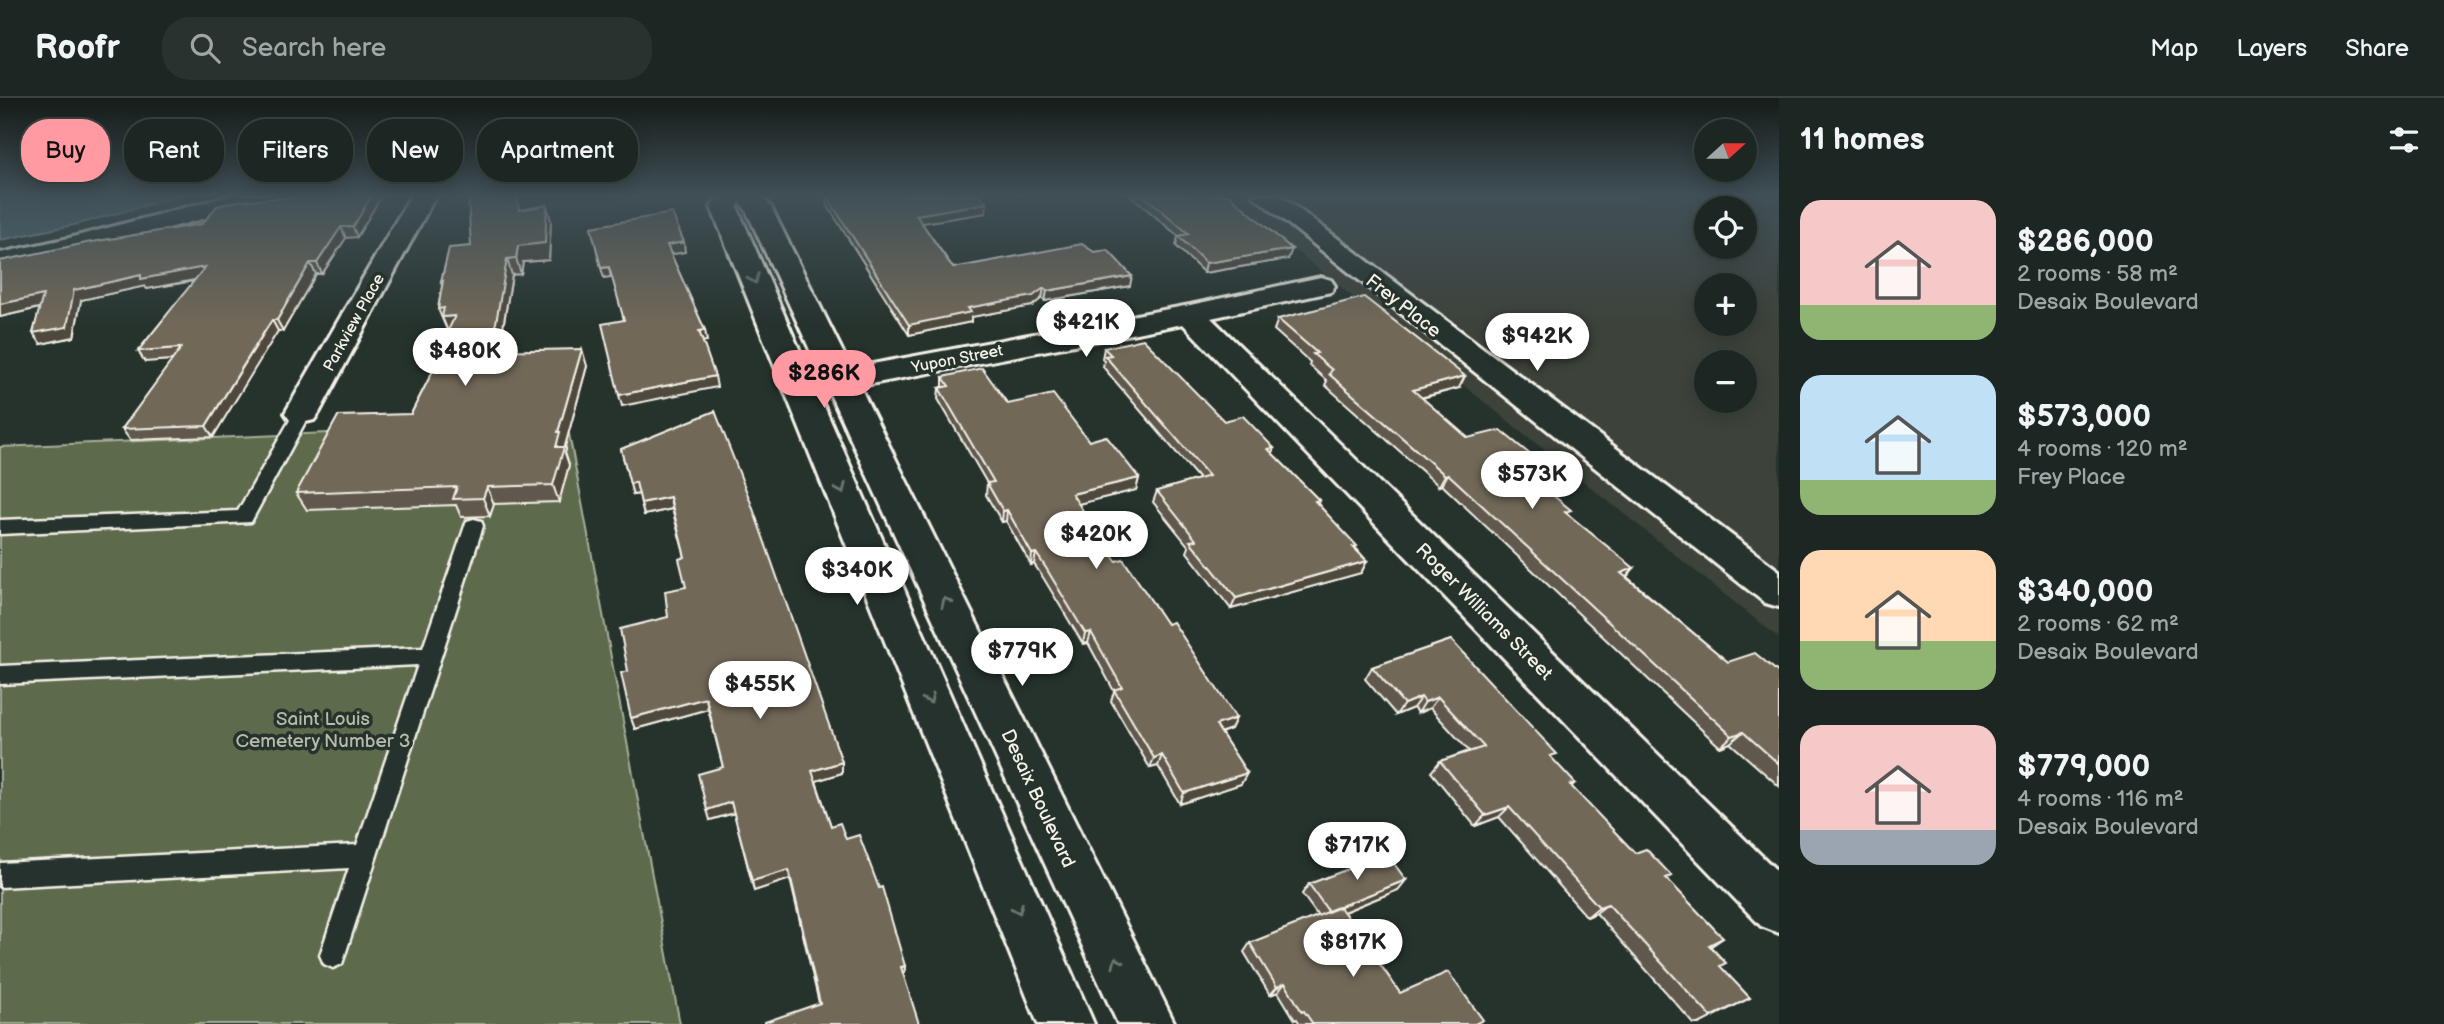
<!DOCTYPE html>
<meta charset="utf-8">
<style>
body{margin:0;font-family:"Balsamiq Sans",sans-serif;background:#29322f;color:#f1f3f6;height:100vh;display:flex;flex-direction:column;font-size:26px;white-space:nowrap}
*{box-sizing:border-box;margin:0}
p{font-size:23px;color:#a0a5a5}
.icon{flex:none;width:38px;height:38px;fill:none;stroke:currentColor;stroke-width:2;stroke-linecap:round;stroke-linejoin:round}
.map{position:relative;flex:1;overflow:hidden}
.drawer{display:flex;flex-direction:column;background:#1c2622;width:665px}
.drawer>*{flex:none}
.top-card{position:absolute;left:21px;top:21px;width:665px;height:63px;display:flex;gap:14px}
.needle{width:46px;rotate:69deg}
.buttons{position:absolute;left:1694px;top:21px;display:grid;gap:14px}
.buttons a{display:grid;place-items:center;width:63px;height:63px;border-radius:50%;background:#1c2622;box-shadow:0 4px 18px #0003,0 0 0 2px #3a4340;font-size:35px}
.price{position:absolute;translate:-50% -60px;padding:0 16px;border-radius:24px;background:#fff;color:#222;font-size:23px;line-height:46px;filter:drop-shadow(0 2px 4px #0008)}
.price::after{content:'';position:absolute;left:50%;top:42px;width:21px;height:16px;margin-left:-10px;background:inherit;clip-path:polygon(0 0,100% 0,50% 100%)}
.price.selected{background:#ff9aa2;color:#111}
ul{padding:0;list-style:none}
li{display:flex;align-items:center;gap:21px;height:175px;padding:0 21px}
li span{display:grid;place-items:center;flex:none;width:196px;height:140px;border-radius:21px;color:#555}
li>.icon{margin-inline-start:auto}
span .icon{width:84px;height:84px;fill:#fffc;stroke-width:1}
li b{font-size:30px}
h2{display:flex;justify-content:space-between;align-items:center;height:84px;padding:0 21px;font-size:30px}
.tag{padding:0 24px;border-radius:28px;background:#1c2622;box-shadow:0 4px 18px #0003,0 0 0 2px #3a4340;font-size:24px;line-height:63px}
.tag.selected{background:#ff9aa2;color:#111}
header{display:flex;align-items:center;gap:42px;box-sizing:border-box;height:98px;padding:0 35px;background:#1c2622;border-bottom:2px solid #3a4340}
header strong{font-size:33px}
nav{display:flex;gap:38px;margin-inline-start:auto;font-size:24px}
.search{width:490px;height:63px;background:#29322f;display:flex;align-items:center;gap:18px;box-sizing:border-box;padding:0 24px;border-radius:28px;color:#a0a5a5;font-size:26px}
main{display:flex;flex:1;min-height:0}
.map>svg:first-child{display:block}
.built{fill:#3c433a;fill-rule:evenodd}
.green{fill:#5d6b4c;stroke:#a8ae9a;stroke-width:2}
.water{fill:#506b76;stroke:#92a1a4;stroke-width:2}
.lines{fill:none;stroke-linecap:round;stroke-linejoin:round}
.lane-casing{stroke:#f4f1e8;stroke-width:5}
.street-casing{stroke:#f4f1e8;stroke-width:6}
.secondary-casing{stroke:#f4f1e8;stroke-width:6}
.lane{fill:#26332d;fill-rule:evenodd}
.street{fill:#26332d;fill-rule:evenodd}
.secondary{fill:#26332d;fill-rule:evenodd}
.wall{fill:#61594d;stroke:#f4f1e8;stroke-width:2}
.shaded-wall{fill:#4f493e;stroke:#f4f1e8;stroke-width:2}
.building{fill:#716859;stroke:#f4f1e8;stroke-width:2}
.oneway{stroke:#6e766e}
.labels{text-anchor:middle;stroke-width:7;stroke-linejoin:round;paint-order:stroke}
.far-street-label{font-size:16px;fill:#f4f1e8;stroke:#26332d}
.street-label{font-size:19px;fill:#f4f1e8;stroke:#26332d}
.park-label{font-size:19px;fill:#b8bbaa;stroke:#26332d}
</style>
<header>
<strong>Roofr</strong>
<div class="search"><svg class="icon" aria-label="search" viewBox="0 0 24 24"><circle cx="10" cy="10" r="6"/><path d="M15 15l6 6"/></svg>Search here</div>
<nav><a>Map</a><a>Layers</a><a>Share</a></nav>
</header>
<main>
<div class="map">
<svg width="1779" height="926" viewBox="0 0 1779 926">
<rect width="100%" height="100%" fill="#26332d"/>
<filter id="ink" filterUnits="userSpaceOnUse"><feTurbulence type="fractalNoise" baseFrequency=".0143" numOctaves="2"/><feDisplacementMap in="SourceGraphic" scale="14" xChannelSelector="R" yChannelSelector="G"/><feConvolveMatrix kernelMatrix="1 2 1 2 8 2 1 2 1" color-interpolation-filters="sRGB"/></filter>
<g filter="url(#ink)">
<path class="built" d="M 1226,97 L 1779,99 L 1779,540 ZM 1706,110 L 1745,110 L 1745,149 L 1706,149 ZM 1706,187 L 1745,187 L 1745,226 L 1706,226 ZM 1706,264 L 1745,264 L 1745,303 L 1706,303 Z"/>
<polygon class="green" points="567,325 680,926 0,926 0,349"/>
<polygon class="water" points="0,97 183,97 78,126 0,142"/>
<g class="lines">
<defs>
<g id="lane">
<polygon points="302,310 310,315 251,424 0,436 0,422 238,413 294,315"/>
<polygon points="474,421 481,423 483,428 342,866 333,870 324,866 320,857 349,770 0,789 0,765 357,747 418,567 0,586 0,568 423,550 465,428 467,423"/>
</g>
<g id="street">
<polygon points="233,97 275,97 272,102 80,154 0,171 0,155 69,140"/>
<polygon points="411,97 436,97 319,315 314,322 302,325 290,322 285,315"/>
<polygon points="1252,97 1280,97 1779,473 1779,509 1765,505"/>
<polygon points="1321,179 1331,182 1335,188 1331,194 1211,220 1779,775 1779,835 1761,828 1183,226 840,292 829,289 824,282 829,275 840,272 1190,207"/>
</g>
<polygon id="secondary" points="719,97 761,97 771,109 1175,926 1118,926 746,112 740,104 737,109 1094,926 1038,926 711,109"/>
</defs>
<use href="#lane" class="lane-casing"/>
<use href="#street" class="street-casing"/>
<use href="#secondary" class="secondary-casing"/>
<use href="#lane" class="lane"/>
<use href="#street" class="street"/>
<use href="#secondary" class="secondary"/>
</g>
<g class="wall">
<polygon points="382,97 357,139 346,140 322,176 316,176 283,233 278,233 272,241 213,339 130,342 122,331 173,262 145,264 138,253 194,183 147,191 145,188 81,202 74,239 41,246 40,210 0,219 0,163 202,126 296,99"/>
<polygon points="474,97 506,97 507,101 521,112 551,123 549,162 523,164 521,176 512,177 501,241 497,253 587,268 565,348 566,351 565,355 569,367 559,404 494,406 490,418 461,419 456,407 307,412 296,395 411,316 446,247 444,241 448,234 438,211 442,188 441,184 471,148"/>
<polygon points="826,97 986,115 922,125 953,170 1130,188 1045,203 1042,200 1032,208 971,219 971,224 909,237 827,107"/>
<polygon points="1130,97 1229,97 1288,161 1204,175 1176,148 1178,138"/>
<polygon points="1278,221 1459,290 1422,300 1468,340 1552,374 1544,386 1540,387 1627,479 1728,564 1779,575 1779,688 1730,645 1720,649 1442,387 1439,388 1325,287 1327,283 1309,267 1310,264 1274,232"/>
<polygon points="1104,250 1224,323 1274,350 1272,355 1319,402 1318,406 1367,463 1361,475 1231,511 1187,454 1189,449 1153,404 1157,393 1199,381 1103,269 1104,263 1102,261"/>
<polygon points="943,279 1089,343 1139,380 1136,392 1078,406 1116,463 1167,526 1236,620 1231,631 1221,635 1247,675 1241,686 1180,706 1158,668 1150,670 1111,603 1114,593 1088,545 1083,546 1044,481 1034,466 1031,467 1006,423 1002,424 986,397 987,385 938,301 939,290 943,289"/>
<polygon points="715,313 842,664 842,675 816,683 831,728 846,741 905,868 904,877 819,905 790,781 754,793 734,715 710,722 723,669 708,611 635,631 631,620 628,573 668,519 686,489 685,459 672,411 644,417 639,396 633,397 621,351"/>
<polygon points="1451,542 1552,661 1575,685 1571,689 1635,755 1667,781 1723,840 1710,849 1720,869 1750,900 1699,926 1694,926 1596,815 1587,819 1499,719 1475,728 1431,674 1440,663 1469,653 1430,610 1418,615 1413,610 1396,617 1365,581 1372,569"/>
<polygon points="1406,782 1398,792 1344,814 1400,895 1478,926 1300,926 1297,921 1295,922 1278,894 1270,897 1244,854 1250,845 1318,818 1302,796 1309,786"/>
</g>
<g class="shaded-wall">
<polygon points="372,97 382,97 357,139 353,129"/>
<polygon points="987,105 986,115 916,126 916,117"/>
<polygon points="547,107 551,123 549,162 523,164 521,176 516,160 518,148"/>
<polygon points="341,129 346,140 322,176 317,165"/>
<polygon points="684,144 685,154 669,157 667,147"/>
<polygon points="1292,151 1288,161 1204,175 1206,165"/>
<polygon points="507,161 512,177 501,241 491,270 484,253"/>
<polygon points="310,165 316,176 283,233 277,222"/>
<polygon points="205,169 211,179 147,191 145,188 81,202 74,239 41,246 33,235 74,192 141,177"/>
<polygon points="609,169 611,179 604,180 601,170"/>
<polygon points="1132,178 1130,188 1045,203 1047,193"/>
<polygon points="1044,190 1042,200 1032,208 971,219 971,224 909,237 909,227 968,210"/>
<polygon points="43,197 51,207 0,219 0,206"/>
<polygon points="455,218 449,236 442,219"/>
<polygon points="272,222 278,233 213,339 206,328"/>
<polygon points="705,232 707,243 701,244 699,233"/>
<polygon points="582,251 587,268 565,348 566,351 565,355 569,367 559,404 553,387 558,334"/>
<polygon points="715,278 717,289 622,308 619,297"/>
<polygon points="1465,278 1459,290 1408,303 1413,292"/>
<polygon points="1552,374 1544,386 1525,392 1532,380"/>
<polygon points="1448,376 1442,387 1439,388 1445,377"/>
<polygon points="1139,380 1136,392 1070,408 1072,396"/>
<polygon points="636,384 639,396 633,397 630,386"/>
<polygon points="487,389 494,406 490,418 483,400"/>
<polygon points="670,399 672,411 644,417 641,405"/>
<polygon points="1007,412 1006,423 1002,424 1003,413"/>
<polygon points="1036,455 1034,466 1031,467 1032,456"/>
<polygon points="1367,463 1361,475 1231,511 1236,500"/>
<polygon points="1634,470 1625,481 1621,475"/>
<polygon points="1091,534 1088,545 1083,546 1085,535"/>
<polygon points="1421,599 1413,610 1396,617 1404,606"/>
<polygon points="1438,599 1430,610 1418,615 1425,604"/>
<polygon points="706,600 708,611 635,631 631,620"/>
<polygon points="1236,620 1231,631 1211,638 1216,627"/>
<polygon points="1743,634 1730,645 1720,649 1732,638"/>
<polygon points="1162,657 1158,668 1150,670 1154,660"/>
<polygon points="842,664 842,675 813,684 812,673"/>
<polygon points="1247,675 1241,686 1180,706 1184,695"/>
<polygon points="731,704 734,715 710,722 707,712"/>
<polygon points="1509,709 1499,719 1475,728 1485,717"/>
<polygon points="789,772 790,781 754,793 752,783"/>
<polygon points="1406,782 1398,792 1321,823 1328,813"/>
<polygon points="1608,806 1596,815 1587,819 1599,809"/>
<polygon points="905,868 904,877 901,878 901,869"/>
<polygon points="1285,885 1278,894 1270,897 1277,889"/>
</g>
<g class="building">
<polygon points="297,97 372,97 353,129 341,129 317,165 310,165 277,222 272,222 266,231 206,328 122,331 181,250 138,253 205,169 141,181 141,177 74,192 67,229 33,235 43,197 0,206 0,163 91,144 202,126 217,108 237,103 296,99"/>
<polygon points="474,97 505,97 505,101 517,100 519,112 547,107 545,145 518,148 516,160 507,161 496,225 484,253 582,251 558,334 560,334 556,349 564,349 553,387 487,389 483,400 453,401 457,389 296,395 338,318 411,316 449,241 444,241 455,218 442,219 444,210 438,211 443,183 441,184 449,150 471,148 468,98"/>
<polygon points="826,97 980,97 987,105 916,117 953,170 1082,146 1094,154 1108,152 1132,178 1047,193 1044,190 1033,198 968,210 971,214 909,227"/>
<polygon points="1143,97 1229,97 1292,151 1206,165 1178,138 1189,136"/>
<polygon points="672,115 684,144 667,147 705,232 699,233 715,278 619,297 602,226 624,222 609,169 601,170 591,129"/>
<polygon points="1364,199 1465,278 1413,292 1468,340 1500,332 1552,374 1532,380 1571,412 1565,414 1634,470 1621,475 1728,564 1755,555 1779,575 1779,666 1743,634 1732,638 1448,376 1445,377 1329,276 1332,272 1313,256 1317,255 1278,221"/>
<polygon points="1143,241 1224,323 1243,318 1274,350 1268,351 1319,402 1315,403 1357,448 1353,449 1367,463 1236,500 1190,443 1196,442 1157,393 1209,378 1105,258 1111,257 1104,250"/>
<polygon points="982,270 1008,306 1053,296 1089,343 1106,338 1139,380 1072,396 1116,463 1123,461 1167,526 1173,524 1236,620 1216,627 1247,675 1184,695 1162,657 1154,660 1114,592 1122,589 1091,534 1085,535 1046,470 1036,455 1032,456 1007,412 1003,413 987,385 994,384 939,290 949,288 943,279"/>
<polygon points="715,313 751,405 842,664 812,673 831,728 840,725 846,741 859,737 879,790 882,789 905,868 901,869 919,926 765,926 765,924 820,905 789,772 752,783 731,704 707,712 698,676 723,669 706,600 631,620 621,575 628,573 620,531 668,519 665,493 686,489 679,461 685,459 670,399 641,405 636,384 630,386 621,351"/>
<polygon points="1451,542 1557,656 1550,658 1575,685 1570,687 1635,755 1646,751 1672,778 1666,780 1723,840 1709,847 1726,865 1720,868 1750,900 1711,919 1608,806 1599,809 1509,709 1485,717 1440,663 1484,649 1438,599 1425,604 1421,599 1404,606 1372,569"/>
<polygon points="1387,756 1406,782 1328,813 1309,786"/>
<polygon points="1340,809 1400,895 1448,874 1483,922 1475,926 1313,926 1304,913 1302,914 1285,885 1277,889 1250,845"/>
</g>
<defs><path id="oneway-chevron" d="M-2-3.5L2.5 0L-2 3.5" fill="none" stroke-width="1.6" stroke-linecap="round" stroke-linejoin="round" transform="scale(1.75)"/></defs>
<g class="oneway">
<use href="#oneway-chevron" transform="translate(754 181) rotate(67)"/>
<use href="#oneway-chevron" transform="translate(841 391) rotate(67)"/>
<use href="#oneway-chevron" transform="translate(946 504) rotate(-115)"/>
<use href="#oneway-chevron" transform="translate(929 601) rotate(67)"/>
<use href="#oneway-chevron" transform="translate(1018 811) rotate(67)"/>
<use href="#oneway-chevron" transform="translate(1117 864) rotate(-115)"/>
</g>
</g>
<linearGradient id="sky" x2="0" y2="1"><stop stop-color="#151c19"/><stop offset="0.43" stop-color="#415057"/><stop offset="1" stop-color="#415057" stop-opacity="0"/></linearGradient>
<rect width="1779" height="227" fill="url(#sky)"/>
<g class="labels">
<g class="far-street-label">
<text transform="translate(353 224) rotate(-61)" y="6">Parkview Place</text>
<text transform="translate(957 260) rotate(-11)" y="6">Yupon Street</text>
</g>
<g class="street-label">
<text transform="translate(1404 207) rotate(38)" y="7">Frey Place</text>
<text transform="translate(1485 513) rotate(45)" y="7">Roger Williams Street</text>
<text transform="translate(1039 700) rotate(65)" y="7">Desaix Boulevard</text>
</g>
<g class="park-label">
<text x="323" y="627">Saint Louis<tspan x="323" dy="22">Cemetery Number 3</tspan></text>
</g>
</g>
</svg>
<div class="buttons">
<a><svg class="needle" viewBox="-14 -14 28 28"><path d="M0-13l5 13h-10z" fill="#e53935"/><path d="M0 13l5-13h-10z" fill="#a0a5a5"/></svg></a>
<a><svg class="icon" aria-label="locate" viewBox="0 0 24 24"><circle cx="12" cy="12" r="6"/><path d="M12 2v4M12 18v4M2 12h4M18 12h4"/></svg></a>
<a>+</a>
<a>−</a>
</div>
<b class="price" style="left:1086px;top:261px">$421K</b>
<b class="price" style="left:1537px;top:275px">$942K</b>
<b class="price" style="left:465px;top:290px">$480K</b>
<b class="price selected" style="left:824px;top:312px">$286K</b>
<b class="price" style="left:1532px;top:413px">$573K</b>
<b class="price" style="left:1096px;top:473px">$420K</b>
<b class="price" style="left:857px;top:509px">$340K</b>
<b class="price" style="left:1022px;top:590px">$779K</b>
<b class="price" style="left:760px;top:623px">$455K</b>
<b class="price" style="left:1357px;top:784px">$717K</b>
<b class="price" style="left:1353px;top:881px">$817K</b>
<div class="top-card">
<a class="tag selected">Buy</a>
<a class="tag">Rent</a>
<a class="tag">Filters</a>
<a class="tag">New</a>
<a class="tag">Apartment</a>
</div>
</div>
<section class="drawer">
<h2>11 homes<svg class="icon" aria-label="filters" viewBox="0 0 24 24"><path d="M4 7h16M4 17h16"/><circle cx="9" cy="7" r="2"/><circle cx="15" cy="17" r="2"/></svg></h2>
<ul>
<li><span style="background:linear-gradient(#f6c9c9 75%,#8fb573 0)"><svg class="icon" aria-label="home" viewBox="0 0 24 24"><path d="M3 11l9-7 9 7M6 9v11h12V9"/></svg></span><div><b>$286,000</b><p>2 rooms · 58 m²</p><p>Desaix Boulevard</p></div></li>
<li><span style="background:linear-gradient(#bfe0f5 75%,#8fb573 0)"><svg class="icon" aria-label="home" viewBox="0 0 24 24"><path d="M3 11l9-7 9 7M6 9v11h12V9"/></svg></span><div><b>$573,000</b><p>4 rooms · 120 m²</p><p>Frey Place</p></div></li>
<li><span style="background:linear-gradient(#ffd9b3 65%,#8fb573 0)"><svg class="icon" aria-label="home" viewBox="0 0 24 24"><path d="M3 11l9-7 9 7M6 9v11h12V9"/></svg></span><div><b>$340,000</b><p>2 rooms · 62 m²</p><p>Desaix Boulevard</p></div></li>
<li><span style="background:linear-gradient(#f6c9c9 75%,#9aa5b1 0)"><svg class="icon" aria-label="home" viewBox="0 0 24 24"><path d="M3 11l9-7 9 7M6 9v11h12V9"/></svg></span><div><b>$779,000</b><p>4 rooms · 116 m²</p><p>Desaix Boulevard</p></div></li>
</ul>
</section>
</main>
